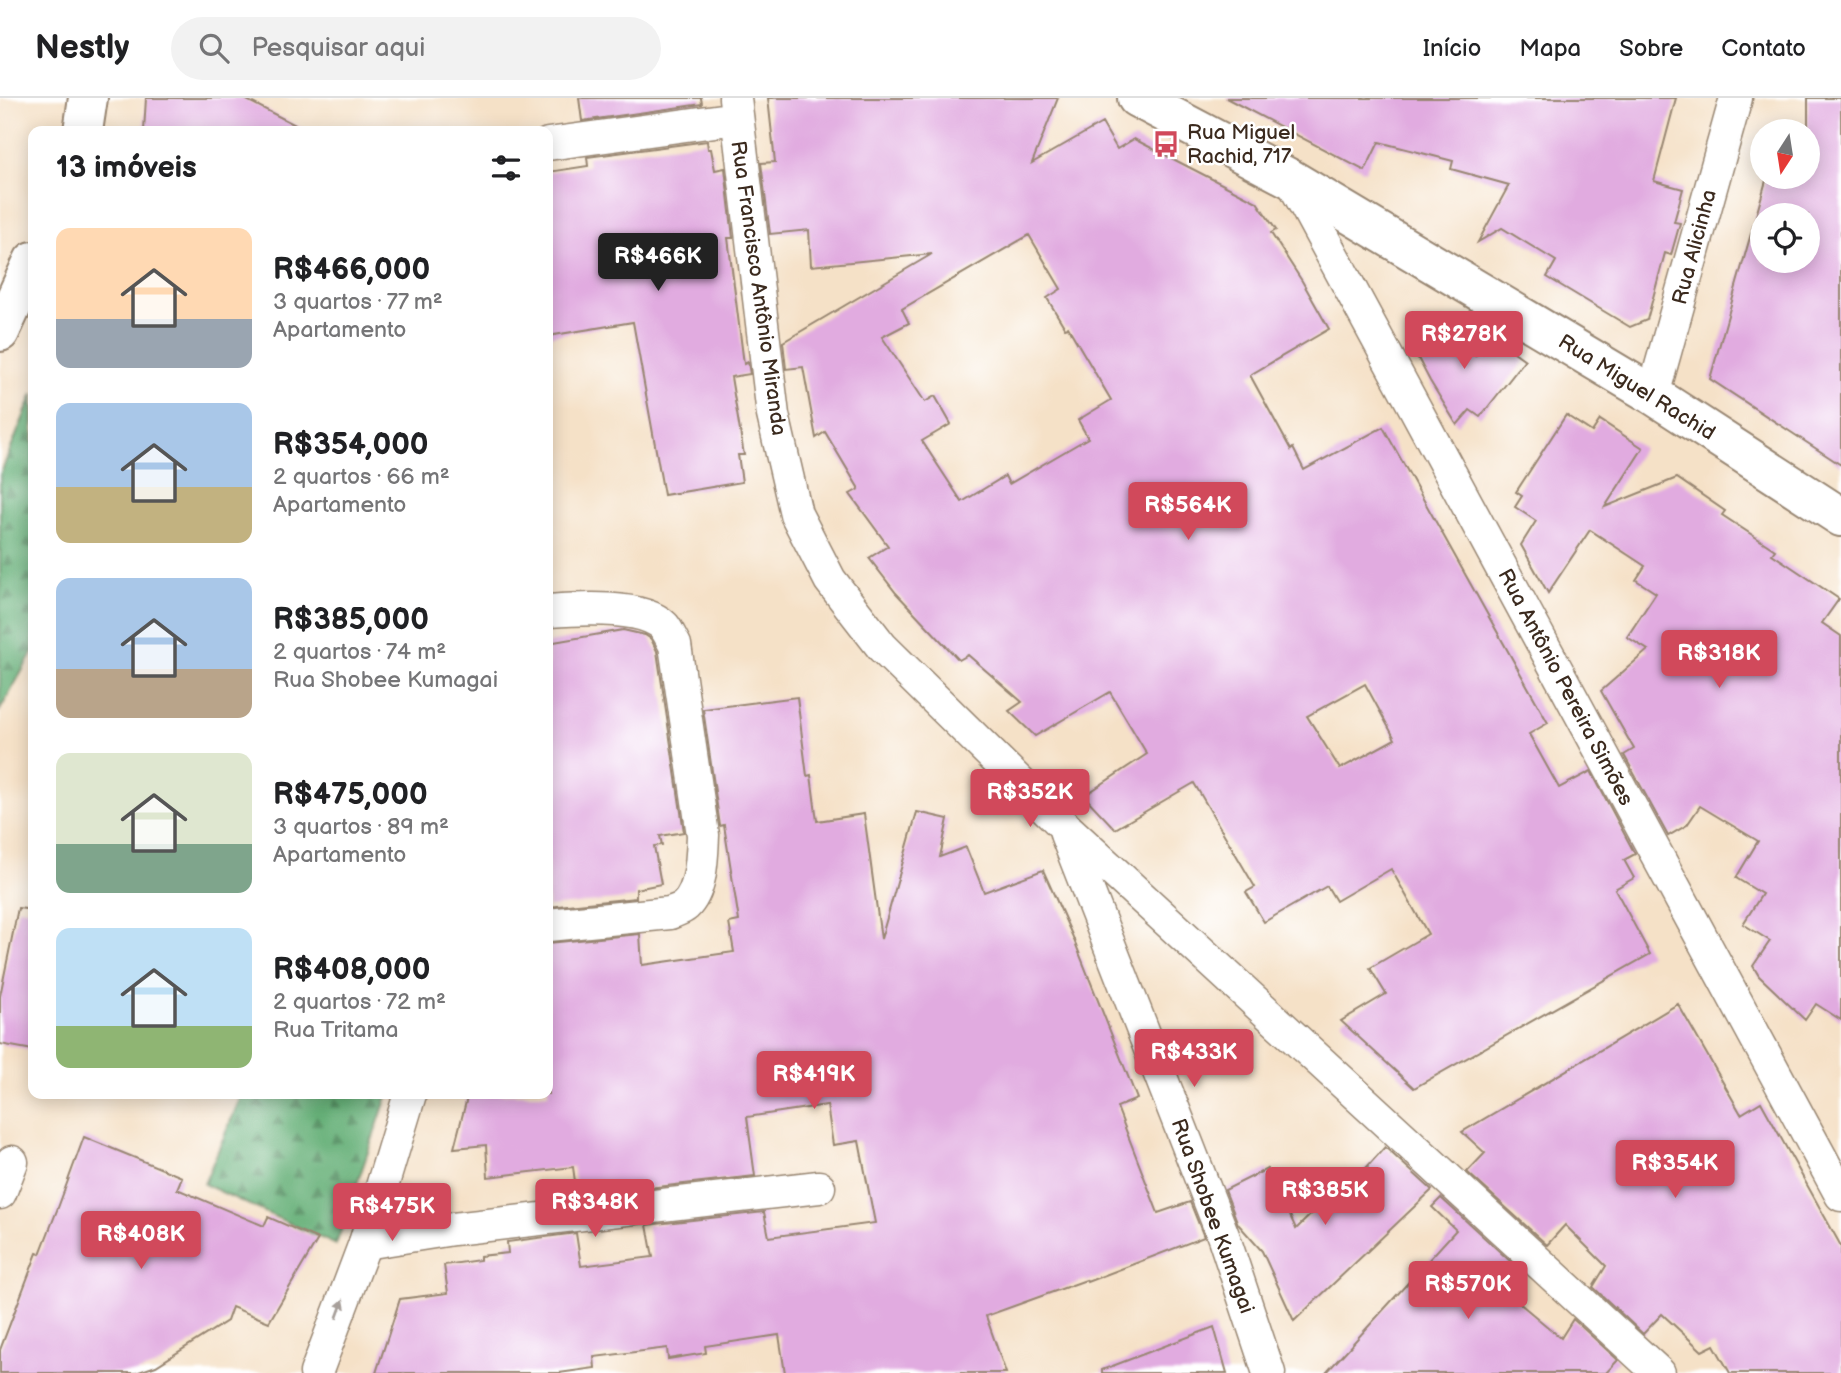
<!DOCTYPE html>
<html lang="pt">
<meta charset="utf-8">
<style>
body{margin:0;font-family:"Balsamiq Sans",sans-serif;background:#f2f2f2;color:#202124;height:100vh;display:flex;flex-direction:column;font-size:26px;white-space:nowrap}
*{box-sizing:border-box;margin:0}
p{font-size:23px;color:#757577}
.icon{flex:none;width:38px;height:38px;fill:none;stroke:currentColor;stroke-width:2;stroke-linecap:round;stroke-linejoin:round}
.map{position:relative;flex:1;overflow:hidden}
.side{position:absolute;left:28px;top:28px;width:525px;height:973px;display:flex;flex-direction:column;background:#fff;border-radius:14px;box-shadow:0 4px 18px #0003}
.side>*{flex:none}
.needle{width:46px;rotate:192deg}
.fabs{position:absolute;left:1750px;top:21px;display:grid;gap:14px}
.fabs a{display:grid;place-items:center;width:70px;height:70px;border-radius:50%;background:#fff;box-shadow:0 4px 18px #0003;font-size:35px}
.price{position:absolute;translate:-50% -60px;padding:0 16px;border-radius:7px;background:#d1495b;color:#fff;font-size:23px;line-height:46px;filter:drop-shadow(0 2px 4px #0008)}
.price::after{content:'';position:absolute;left:50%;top:42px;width:21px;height:16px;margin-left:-10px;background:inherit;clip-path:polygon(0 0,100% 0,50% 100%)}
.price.on{background:#222;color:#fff}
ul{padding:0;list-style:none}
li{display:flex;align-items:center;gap:21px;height:175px;padding:0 28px}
li span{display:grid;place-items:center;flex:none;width:196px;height:140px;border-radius:14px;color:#555}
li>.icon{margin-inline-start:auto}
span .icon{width:84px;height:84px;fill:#fffc;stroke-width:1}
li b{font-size:30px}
h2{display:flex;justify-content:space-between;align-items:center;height:84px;padding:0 28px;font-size:30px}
header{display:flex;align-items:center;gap:42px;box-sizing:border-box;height:98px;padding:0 35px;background:#fff;border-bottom:2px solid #e0e0e0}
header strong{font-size:33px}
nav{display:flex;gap:38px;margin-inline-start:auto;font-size:24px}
.search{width:490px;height:63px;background:#f2f2f2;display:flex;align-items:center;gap:18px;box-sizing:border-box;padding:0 24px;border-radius:38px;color:#757577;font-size:26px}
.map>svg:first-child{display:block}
.forest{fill:url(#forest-firs);stroke:#506d4b;stroke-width:2}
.building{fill:#e1abe0;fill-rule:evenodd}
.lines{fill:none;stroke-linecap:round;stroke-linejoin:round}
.minor-casing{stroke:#988672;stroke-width:35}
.tertiary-casing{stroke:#988672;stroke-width:42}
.secondary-casing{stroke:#988672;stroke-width:42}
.minor{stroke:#fff;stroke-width:32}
.tertiary{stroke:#fff;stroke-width:38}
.secondary{stroke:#fff;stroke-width:38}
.oneway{fill:#a79f9a}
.labels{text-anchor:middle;stroke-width:5;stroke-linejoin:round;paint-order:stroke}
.poi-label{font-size:21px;fill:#3b2a1e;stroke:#fff;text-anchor:start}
.street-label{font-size:21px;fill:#3b2a1e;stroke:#fff}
</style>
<header>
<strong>Nestly</strong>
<div class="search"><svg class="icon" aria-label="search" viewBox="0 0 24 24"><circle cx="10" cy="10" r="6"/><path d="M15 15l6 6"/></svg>Pesquisar aqui</div>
<nav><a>Início</a><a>Mapa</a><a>Sobre</a><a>Contato</a></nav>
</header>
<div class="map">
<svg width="1841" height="1275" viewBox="0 0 1841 1275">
<defs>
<pattern id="forest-firs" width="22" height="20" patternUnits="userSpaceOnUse" patternTransform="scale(1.75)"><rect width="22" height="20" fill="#66b078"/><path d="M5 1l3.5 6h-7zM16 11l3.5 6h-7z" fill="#558f62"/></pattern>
</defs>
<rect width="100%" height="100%" fill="#fff"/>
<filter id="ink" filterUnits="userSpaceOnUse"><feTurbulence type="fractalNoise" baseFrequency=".0143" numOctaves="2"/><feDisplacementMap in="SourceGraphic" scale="14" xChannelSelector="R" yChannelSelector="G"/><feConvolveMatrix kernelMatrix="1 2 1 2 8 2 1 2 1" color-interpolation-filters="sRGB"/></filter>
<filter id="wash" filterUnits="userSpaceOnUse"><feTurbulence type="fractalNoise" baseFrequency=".00686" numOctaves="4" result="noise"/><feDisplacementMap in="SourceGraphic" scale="28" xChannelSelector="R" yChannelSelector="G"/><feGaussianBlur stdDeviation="1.57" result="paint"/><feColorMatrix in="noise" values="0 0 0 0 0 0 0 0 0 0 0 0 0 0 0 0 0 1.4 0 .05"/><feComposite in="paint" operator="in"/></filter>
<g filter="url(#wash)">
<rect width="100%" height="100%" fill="#f5e1c7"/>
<g class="forest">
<polygon points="33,296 33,554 0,612 0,377"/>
<polygon points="242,996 388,996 336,1147 204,1086"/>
</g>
<g id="blocks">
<g class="building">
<polygon points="146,0 243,0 307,33 144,33"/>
<polygon points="579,0 701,0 702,6 582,23"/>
<path d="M 768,0 L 1058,0 L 1032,65 L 1102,25 L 1117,51 L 1134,41 L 1257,104 L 1276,132 L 1271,135 L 1302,183 L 1329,231 L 1250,277 L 1291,352 L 1293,350 L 1304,372 L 1383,329 L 1548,625 L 1529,636 L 1559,690 L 1591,673 L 1635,756 L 1624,762 L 1634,780 L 1615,791 L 1650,856 L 1414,990 L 1341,923 L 1386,896 L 1370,870 L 1428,836 L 1391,771 L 1336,803 L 1327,788 L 1264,824 L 1246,794 L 1255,789 L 1194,685 L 1115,731 L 1084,698 L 1147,656 L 1110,594 L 1035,638 L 1009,613 L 1022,604 L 968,557 L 959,562 L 896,495 L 869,460 L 888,448 L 850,396 L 859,391 L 825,334 L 816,340 L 803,269 L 786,271 L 783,244 L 932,156 L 811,168 L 809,132 L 770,136 L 761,65 L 775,64 ZM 1029,137 L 1061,191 L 1047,200 L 1065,230 L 1068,229 L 1111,302 L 1078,322 L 1088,340 L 1009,386 L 1005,378 L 962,404 L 922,343 L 951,326 L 935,298 L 925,304 L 882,239 L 909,225 L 902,211 ZM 1365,586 L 1395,641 L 1340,671 L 1307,618 Z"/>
<polygon points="1226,0 1676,0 1654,83 1683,91 1674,124 1680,125 1671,157 1665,155 1647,222 1630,229 1547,179 1556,163 1502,130 1478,144 1509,87 1451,71 1453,63 1379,44 1365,73"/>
<path d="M 1808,0 L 1841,0 L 1841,367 L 1710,281 L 1767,79 L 1808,79 ZM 1762,117 L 1808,117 L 1808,163 L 1762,163 Z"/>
<polygon points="707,43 708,51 711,51 715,72 725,70 733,140 728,140 744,266 748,264 750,276 731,279 744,357 738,357 742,384 664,397 633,224 548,238 548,74 588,68 587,59"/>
<polygon points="1423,223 1475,258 1492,238 1525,262 1480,319 1470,312 1457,327 1430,283 1409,243"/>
<polygon points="1566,317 1592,334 1600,322 1643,350 1605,409 1677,380 1725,413 1722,417 1775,452 1772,456 1839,501 1822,525 1841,538 1841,922 1816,906 1805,922 1759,878 1753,868 1770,843 1743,826 1762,796 1736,780 1758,743 1700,708 1687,727 1668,738 1624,657 1634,651 1601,593 1648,552 1627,539 1656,495 1636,482 1645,468 1590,432 1548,495 1521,447 1536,423 1515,409 1522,398 1516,394"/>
<polygon points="623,532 645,537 651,541 657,553 684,734 660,738 662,747 654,748 661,786 636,791 636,800 548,809 548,545"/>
<polygon points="797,599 807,678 811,677 817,723 864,716 881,841 917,714 948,721 940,759 966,749 984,794 1043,772 1072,837 1137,1001 1117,1009 1158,1115 1190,1104 1204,1139 1087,1184 1086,1182 986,1218 1006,1275 785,1275 779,1237 705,1248 706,1255 668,1261 667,1250 594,1259 595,1270 559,1275 376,1275 400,1201 448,1195 444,1167 480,1162 480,1158 508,1155 507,1144 576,1135 581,1168 653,1159 647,1127 764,1114 769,1139 875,1125 859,1043 833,1047 827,1007 747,1019 755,1078 577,1098 573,1069 488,1079 486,1047 454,1050 468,996 548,996 548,845 640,836 642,867 734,854 729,825 739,823 724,727 720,728 703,611"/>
<polygon points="18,810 33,812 33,952 0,946 0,898"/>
<polygon points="1678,906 1741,1016 1761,1004 1841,1148 1841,1275 1730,1275 1714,1247 1702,1253 1662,1216 1643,1236 1593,1189 1606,1168 1565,1127 1547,1147 1467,1074 1485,1055 1462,1034"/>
<polygon points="84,1039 182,1079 177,1091 264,1128 268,1119 318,1141 269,1224 232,1209 227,1223 156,1268 136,1275 0,1275 0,1252 37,1155 40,1156 59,1107"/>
<polygon points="1385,1049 1432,1092 1294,1223 1262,1153 1238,1126 1225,1092 1267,1071 1280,1106 1285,1113 1288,1113 1296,1131 1332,1096 1338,1101"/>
<polygon points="1441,1100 1522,1174 1505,1193 1561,1240 1573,1221 1618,1262 1606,1275 1326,1275 1456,1132 1432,1109"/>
<polygon points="1214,1229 1227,1275 1102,1275 1102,1272"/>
</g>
</g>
</g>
<g filter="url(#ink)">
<use href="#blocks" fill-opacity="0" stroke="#988672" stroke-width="2"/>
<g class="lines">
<defs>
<g id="minor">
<polyline points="735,0 773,317 796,416 830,482 882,549 1063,727 1659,1275"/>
<polyline points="548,46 737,20"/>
<polyline points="1291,81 1841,1097"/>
<polyline points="1653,297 1736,0"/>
<path d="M 548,513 C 576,511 642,506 664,528 C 668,533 672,542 675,547 L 703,737 C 702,758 702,792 685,808 C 682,811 674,813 670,815 L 548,827"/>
<polyline points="1066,736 1224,1140 1269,1275"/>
<polyline points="0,1095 12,1064"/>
<polyline points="365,1145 453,1131 819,1089"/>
<polyline points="316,1275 365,1145 410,996"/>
</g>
<g id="tertiary">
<polyline points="83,33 88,0"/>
<polyline points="0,234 33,163"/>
</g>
<polyline id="secondary" points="1137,0 1291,81 1653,297 1841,419"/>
</defs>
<use href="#minor" class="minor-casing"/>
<use href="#tertiary" class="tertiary-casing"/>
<use href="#secondary" class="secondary-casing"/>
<use href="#minor" class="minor"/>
<use href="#tertiary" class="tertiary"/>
<use href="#secondary" class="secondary"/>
</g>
<defs><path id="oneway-solid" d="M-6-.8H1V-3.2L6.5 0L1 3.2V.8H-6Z" transform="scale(1.75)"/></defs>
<use class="oneway" href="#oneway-solid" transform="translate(340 1211) rotate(-70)"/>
</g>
<defs>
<symbol id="bus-bare" viewBox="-9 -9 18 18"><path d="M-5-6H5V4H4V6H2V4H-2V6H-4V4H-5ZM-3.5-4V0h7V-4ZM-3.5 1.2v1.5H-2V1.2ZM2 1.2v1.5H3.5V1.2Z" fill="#d1495b" stroke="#fff" stroke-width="2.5" paint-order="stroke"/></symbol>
</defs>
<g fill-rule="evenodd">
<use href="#bus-bare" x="1147" y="27" width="38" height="38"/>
</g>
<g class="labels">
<g class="poi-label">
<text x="1187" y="41">Rua Miguel<tspan x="1187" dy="24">Rachid, 717</tspan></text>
</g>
<g class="street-label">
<text transform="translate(1694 149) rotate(-75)" y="7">Rua Alicinha</text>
<text transform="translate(759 190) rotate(82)" y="7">Rua Francisco Antônio Miranda</text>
<text transform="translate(1637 289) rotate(32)" y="7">Rua Miguel Rachid</text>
<text transform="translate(1566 589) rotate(62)" y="7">Rua Antônio Pereira Simões</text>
<text transform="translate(1213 1118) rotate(70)" y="7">Rua Shobee Kumagai</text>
</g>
</g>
</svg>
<div class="fabs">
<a><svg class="needle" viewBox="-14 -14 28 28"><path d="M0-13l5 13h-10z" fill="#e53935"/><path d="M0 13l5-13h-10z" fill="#757577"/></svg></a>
<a><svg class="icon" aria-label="locate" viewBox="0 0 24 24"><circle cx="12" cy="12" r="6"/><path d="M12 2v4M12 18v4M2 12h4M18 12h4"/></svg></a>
</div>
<b class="price on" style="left:658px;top:195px">R$466K</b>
<b class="price" style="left:1464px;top:273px">R$278K</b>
<b class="price" style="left:1188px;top:444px">R$564K</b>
<b class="price" style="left:1719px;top:592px">R$318K</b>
<b class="price" style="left:1030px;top:731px">R$352K</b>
<b class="price" style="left:1194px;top:991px">R$433K</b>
<b class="price" style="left:814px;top:1013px">R$419K</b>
<b class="price" style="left:1675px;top:1102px">R$354K</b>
<b class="price" style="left:1325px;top:1129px">R$385K</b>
<b class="price" style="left:595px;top:1141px">R$348K</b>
<b class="price" style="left:392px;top:1145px">R$475K</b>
<b class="price" style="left:141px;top:1173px">R$408K</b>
<b class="price" style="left:1468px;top:1223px">R$570K</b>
<section class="side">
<h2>13 imóveis<svg class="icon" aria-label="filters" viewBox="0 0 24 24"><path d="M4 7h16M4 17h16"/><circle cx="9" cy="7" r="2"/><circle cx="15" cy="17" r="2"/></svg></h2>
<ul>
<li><span style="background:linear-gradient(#ffd9b3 65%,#9aa5b1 0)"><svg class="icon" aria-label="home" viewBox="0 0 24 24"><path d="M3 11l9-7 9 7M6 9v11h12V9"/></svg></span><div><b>R$466,000</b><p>3 quartos · 77 m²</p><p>Apartamento</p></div></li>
<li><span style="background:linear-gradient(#a9c7e8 60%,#c2b280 0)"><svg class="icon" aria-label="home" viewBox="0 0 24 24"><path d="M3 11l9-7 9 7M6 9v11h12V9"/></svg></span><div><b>R$354,000</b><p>2 quartos · 66 m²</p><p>Apartamento</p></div></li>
<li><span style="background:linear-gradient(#a9c7e8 65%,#b9a48a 0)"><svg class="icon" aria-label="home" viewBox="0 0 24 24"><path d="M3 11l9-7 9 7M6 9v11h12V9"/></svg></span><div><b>R$385,000</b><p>2 quartos · 74 m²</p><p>Rua Shobee Kumagai</p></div></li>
<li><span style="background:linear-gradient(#dfe7d0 65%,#7fa58c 0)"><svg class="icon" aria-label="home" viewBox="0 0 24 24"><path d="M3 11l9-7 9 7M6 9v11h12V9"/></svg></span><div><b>R$475,000</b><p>3 quartos · 89 m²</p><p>Apartamento</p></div></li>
<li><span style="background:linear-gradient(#bfe0f5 70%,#8fb573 0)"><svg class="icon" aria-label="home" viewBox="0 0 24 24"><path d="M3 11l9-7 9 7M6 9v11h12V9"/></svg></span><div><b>R$408,000</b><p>2 quartos · 72 m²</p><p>Rua Tritama</p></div></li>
</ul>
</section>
</div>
